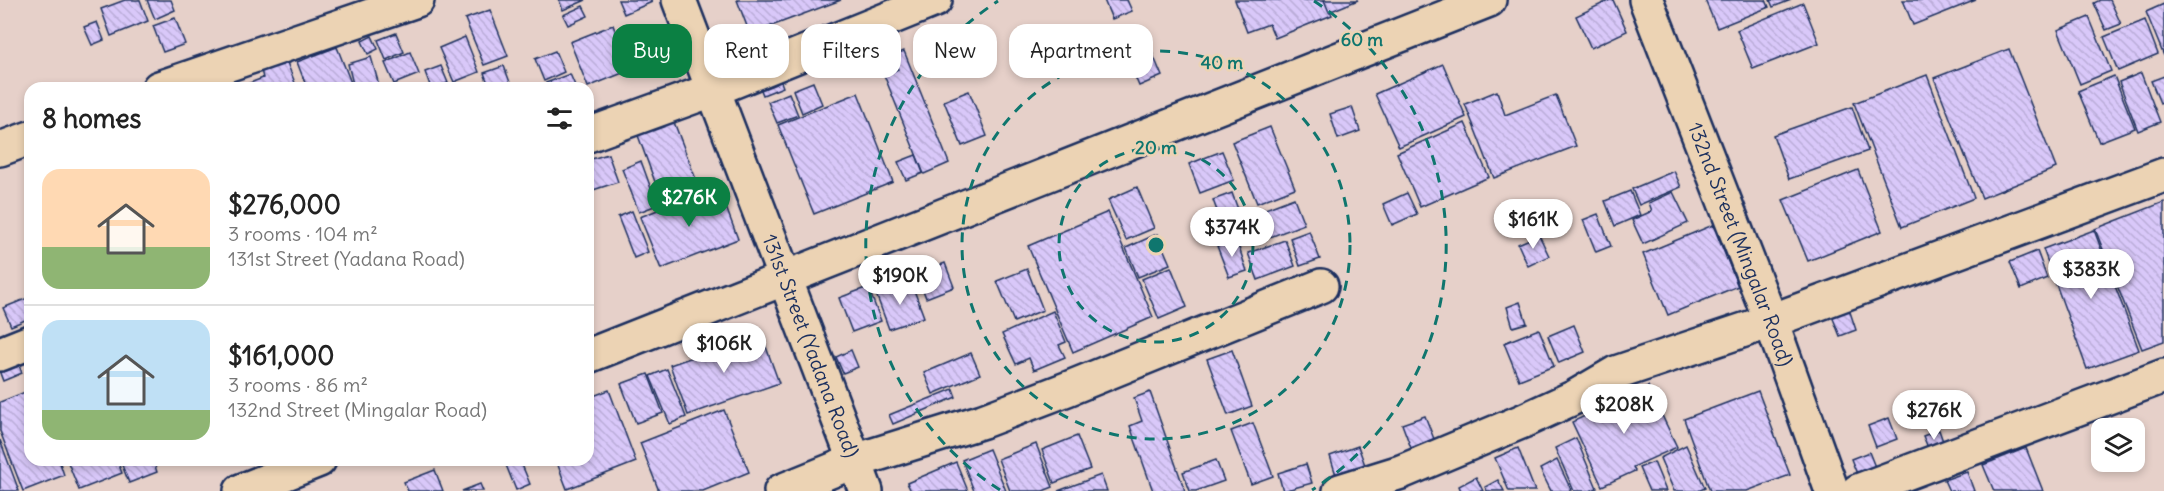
<!DOCTYPE html>
<meta charset="utf-8">
<style>
body{margin:0;font-family:Delius,sans-serif;background:#f6f6f6;color:#222;height:100vh;display:flex;flex-direction:column;font-size:22px;white-space:nowrap}
*{box-sizing:border-box;margin:0}
p{font-size:20px;color:#767676}
.icon{flex:none;width:33px;height:33px;fill:none;stroke:currentColor;stroke-width:2;stroke-linecap:round;stroke-linejoin:round}
.map{position:relative;flex:1;overflow:hidden}
.side{position:absolute;left:24px;top:82px;width:570px;height:384px;display:flex;flex-direction:column;background:#fff;border-radius:18px;box-shadow:0 3px 9px #0003}
.side>*{flex:none}
.guide{position:absolute;left:612px;top:24px;width:570px;height:54px;display:flex;gap:12px}
.buttons{position:absolute;left:2091px;top:418px;display:grid;gap:12px}
.buttons a{display:grid;place-items:center;width:54px;height:54px;border-radius:12px;background:#fff;box-shadow:0 3px 9px #0003;font-size:30px}
.price{position:absolute;translate:-50% -51px;padding:0 14px;border-radius:21px;background:#fff;color:#222;font-size:20px;line-height:39px;filter:drop-shadow(0 2px 3px #0008)}
.price::after{content:'';position:absolute;left:50%;top:36px;width:18px;height:14px;margin-left:-9px;background:inherit;clip-path:polygon(0 0,100% 0,50% 100%)}
.price.selected{background:#0b8043;color:#fff}
ul{padding:0;list-style:none}
li{display:flex;align-items:center;gap:18px;height:150px;padding:0 18px}
li+li{border-top:2px solid #e0e0e0}
li span{display:grid;place-items:center;flex:none;width:168px;height:120px;border-radius:18px;color:#555}
li>.icon{margin-inline-start:auto}
span .icon{width:72px;height:72px;fill:#fffc;stroke-width:1}
li b{font-size:26px}
h2{display:flex;justify-content:space-between;align-items:center;height:72px;padding:0 18px;font-size:26px}
.chip{padding:0 21px;border-radius:18px;background:#fff;box-shadow:0 3px 9px #0003;font-size:21px;line-height:54px}
.chip.selected{background:#0b8043;color:#fff}
.map>svg:first-child{display:block}
.building{fill:url(#building-back-hatch);stroke:#1b2f5e;stroke-width:1.5}
.lines{fill:none;stroke-linecap:round;stroke-linejoin:round}
.minor-casing{stroke:#1b2f5e;stroke-width:38}
.tertiary-casing{stroke:#1b2f5e;stroke-width:38}
.secondary-casing{stroke:#1b2f5e;stroke-width:38}
.minor{stroke:#ecd3b4;stroke-width:33}
.tertiary{stroke:#ecd3b4;stroke-width:33}
.secondary{stroke:#ecd3b4;stroke-width:33}
.ring{fill:none;stroke:#0f766e;stroke-width:3;stroke-dasharray:10 8}
.labels{text-anchor:middle;stroke-width:5;stroke-linejoin:round;paint-order:stroke}
.street-label{font-size:20px;fill:#1b2f5e;stroke:#ecd3b4}
.centre{fill:#0f766e;stroke:#ecd3b4;stroke-width:3}
.ring-label{font-size:18px;text-anchor:middle;font-weight:bold;fill:#0f766e;stroke:#ecd3b4;stroke-width:5;stroke-linejoin:round;paint-order:stroke}
</style>
<div class="map">
<svg width="2164" height="491" viewBox="0 0 2164 491">
<defs>
<pattern id="building-back-hatch" width="6" height="6" patternUnits="userSpaceOnUse" patternTransform="scale(1.5)"><rect width="6" height="6" fill="#d9c8f9"/><path d="M-1 5l2 2M0 0l6 6M5-1l2 2" fill="none" stroke="#baacd8"/></pattern>
</defs>
<rect width="100%" height="100%" fill="#e6d0c9"/>
<filter id="ink" filterUnits="userSpaceOnUse"><feTurbulence type="fractalNoise" baseFrequency=".0167" numOctaves="2"/><feDisplacementMap in="SourceGraphic" scale="12" xChannelSelector="R" yChannelSelector="G"/><feConvolveMatrix kernelMatrix="1 2 1 2 8 2 1 2 1" color-interpolation-filters="sRGB"/></filter>
<g filter="url(#ink)">
<g class="building">
<polygon points="125,0 140,0 148,21 111,36 101,9"/>
<polygon points="147,0 171,0 175,10 155,19"/>
<polygon points="559,0 586,0 563,10"/>
<polygon points="618,0 651,0 652,2 624,14"/>
<polygon points="737,0 841,0 750,34"/>
<polygon points="1104,0 1127,0 1132,11 1112,19"/>
<polygon points="1235,0 1326,0 1332,15 1275,38 1269,24 1247,32"/>
<polygon points="1324,0 1358,0 1329,12"/>
<polygon points="1610,0 1613,0 1627,31 1591,48 1576,16"/>
<polygon points="1705,0 1766,0 1769,7 1717,28"/>
<polygon points="1770,0 1791,0 1773,7"/>
<polygon points="1903,0 1976,0 1913,25"/>
<polygon points="2100,0 2110,0 2121,24 2106,30 2094,3"/>
<polygon points="1803,3 1819,43 1753,69 1737,30"/>
<polygon points="2164,4 2164,56 2146,12"/>
<polygon points="583,6 588,16 568,25 563,15"/>
<polygon points="490,10 508,56 484,65 465,19"/>
<polygon points="2089,17 2111,71 2080,84 2058,30"/>
<polygon points="175,18 185,44 163,52 153,26"/>
<polygon points="2145,20 2158,54 2118,71 2104,37"/>
<polygon points="97,22 104,40 92,45 84,27"/>
<polygon points="613,25 630,70 588,87 570,42"/>
<polygon points="949,29 955,45 941,50 935,35"/>
<polygon points="396,33 404,52 386,60 378,40"/>
<polygon points="372,36 378,49 368,54 362,41"/>
<polygon points="1145,36 1162,76 1139,86 1122,46"/>
<polygon points="465,37 479,72 454,82 439,48"/>
<polygon points="337,47 353,88 307,88 297,62"/>
<polygon points="2009,49 2056,168 1982,198 1934,78"/>
<polygon points="555,51 564,72 544,81 535,59"/>
<polygon points="904,51 949,163 924,174 884,75 898,69 892,56"/>
<polygon points="410,52 419,74 394,84 385,63"/>
<polygon points="371,57 379,85 369,88 354,88 348,64"/>
<polygon points="286,60 297,88 237,88 263,78 261,70"/>
<polygon points="1443,64 1466,117 1399,147 1375,94"/>
<polygon points="441,66 448,83 431,88 425,72"/>
<polygon points="504,66 512,88 490,88 484,73"/>
<polygon points="776,69 783,87 763,95 756,77"/>
<polygon points="2141,73 2160,122 2138,131 2119,82"/>
<polygon points="570,74 576,88 549,88 546,83"/>
<polygon points="1927,75 1974,198 1902,227 1854,103"/>
<polygon points="2114,76 2135,128 2099,142 2078,91"/>
<polygon points="2164,76 2164,101 2160,103 2151,81"/>
<polygon points="813,82 822,104 802,113 793,90"/>
<polygon points="969,91 987,136 962,146 944,101"/>
<polygon points="1497,91 1505,115 1556,95 1576,146 1494,178 1465,104"/>
<polygon points="789,93 798,115 777,123 768,102"/>
<polygon points="858,93 893,182 814,214 778,125"/>
<polygon points="1352,107 1360,131 1338,139 1330,114"/>
<polygon points="1852,107 1868,151 1789,179 1773,135"/>
<polygon points="672,117 699,187 662,201 636,130"/>
<polygon points="1465,123 1489,177 1420,207 1397,153"/>
<polygon points="1270,127 1295,188 1257,203 1232,142"/>
<polygon points="1222,151 1234,180 1200,193 1189,164"/>
<polygon points="608,154 618,182 593,190 588,176 588,160"/>
<polygon points="916,155 923,173 906,180 898,162"/>
<polygon points="641,161 657,205 639,212 622,169"/>
<polygon points="1858,170 1882,231 1808,261 1783,200"/>
<polygon points="1674,171 1681,187 1639,205 1632,189"/>
<polygon points="718,186 738,239 661,269 640,217"/>
<polygon points="1137,187 1154,228 1126,240 1108,200"/>
<polygon points="1630,191 1640,215 1615,226 1605,201"/>
<polygon points="1673,192 1688,223 1643,244 1632,220 1652,211 1649,203"/>
<polygon points="1232,193 1239,212 1220,219 1213,200"/>
<polygon points="1407,193 1417,214 1392,225 1383,204"/>
<polygon points="1294,198 1304,224 1257,242 1247,216"/>
<polygon points="2164,202 2164,341 2142,349 2095,229"/>
<polygon points="632,211 648,252 634,258 618,217"/>
<polygon points="1108,212 1153,317 1073,352 1028,246"/>
<polygon points="1598,214 1611,246 1596,252 1583,220"/>
<polygon points="1713,225 1738,286 1668,315 1643,254"/>
<polygon points="2094,230 2139,350 2087,369 2043,249"/>
<polygon points="1309,231 1320,259 1300,266 1290,238"/>
<polygon points="1157,234 1170,264 1138,277 1126,248"/>
<polygon points="1539,235 1549,256 1528,266 1518,244"/>
<polygon points="1236,239 1247,271 1229,277 1217,246"/>
<polygon points="1285,240 1295,266 1258,280 1248,253"/>
<polygon points="2037,251 2047,278 2021,289 2010,262"/>
<polygon points="945,263 954,287 926,298 917,274"/>
<polygon points="1171,267 1187,307 1159,319 1142,279"/>
<polygon points="1027,269 1043,310 1014,322 997,281"/>
<polygon points="911,282 924,317 889,329 876,294"/>
<polygon points="868,287 881,321 852,332 839,298"/>
<polygon points="30,297 30,318 11,326 3,308"/>
<polygon points="1520,302 1527,323 1513,327 1507,307"/>
<polygon points="1849,309 1856,330 1840,336 1832,316"/>
<polygon points="1053,311 1066,342 1059,345 1065,357 1034,370 1029,358 1016,364 1002,334"/>
<polygon points="1574,325 1585,352 1559,363 1548,336"/>
<polygon points="1539,329 1554,366 1519,380 1504,343"/>
<polygon points="761,333 779,383 688,415 670,365"/>
<polygon points="851,350 858,367 843,373 836,357"/>
<polygon points="1232,350 1252,406 1228,415 1207,359"/>
<polygon points="971,353 980,374 933,394 924,373"/>
<polygon points="15,355 22,373 3,381 0,373 0,360"/>
<polygon points="667,369 686,417 670,424 650,376"/>
<polygon points="648,374 663,413 636,423 621,384"/>
<polygon points="1648,386 1677,447 1633,467 1635,471 1602,486 1572,422"/>
<polygon points="953,389 956,397 893,424 889,415"/>
<polygon points="30,390 30,460 59,460 64,475 23,491 0,431 0,402"/>
<polygon points="609,390 636,462 567,489 556,460 588,460 588,398"/>
<polygon points="1758,391 1790,475 1747,491 1710,491 1684,419"/>
<polygon points="1150,392 1185,491 1153,491 1130,426 1142,421 1134,398"/>
<polygon points="724,410 749,472 703,491 659,491 640,443"/>
<polygon points="1425,416 1434,439 1411,448 1402,424"/>
<polygon points="1889,418 1897,439 1876,447 1868,426"/>
<polygon points="1253,423 1273,476 1251,484 1231,431"/>
<polygon points="1939,430 1945,447 1930,452 1923,436"/>
<polygon points="1077,436 1090,469 1054,483 1042,450"/>
<polygon points="1576,438 1597,488 1590,491 1574,491 1555,448"/>
<polygon points="0,440 19,491 0,491"/>
<polygon points="1036,444 1053,487 1043,491 1010,491 998,459"/>
<polygon points="1686,445 1705,488 1698,491 1674,491 1660,458"/>
<polygon points="1358,446 1365,465 1336,475 1330,456"/>
<polygon points="1518,448 1535,491 1509,491 1495,458"/>
<polygon points="2026,448 2043,491 1994,491 1983,465"/>
<polygon points="989,449 1006,491 974,491 962,460"/>
<polygon points="1869,452 1875,467 1857,474 1851,459"/>
<polygon points="67,460 117,460 122,473 79,490"/>
<polygon points="120,460 153,460 157,472 129,483"/>
<polygon points="504,460 520,460 530,484 516,490"/>
<polygon points="1216,460 1224,481 1196,491 1190,491 1183,472"/>
<polygon points="1557,460 1571,490 1568,491 1551,491 1540,469"/>
<polygon points="956,462 968,491 911,491 907,483"/>
<polygon points="1654,462 1666,491 1649,491 1639,468"/>
<polygon points="1306,464 1312,483 1283,491 1278,473"/>
<polygon points="435,470 443,491 408,491 404,482"/>
<polygon points="1967,472 1974,491 1949,491 1944,480"/>
<polygon points="1101,475 1107,491 1058,491"/>
<polygon points="1476,477 1483,491 1461,491 1459,486"/>
<polygon points="1498,480 1504,491 1487,491 1485,487"/>
<polygon points="480,484 483,491 462,491"/>
</g>
<g class="lines">
<defs>
<g id="minor">
<path id="s1" d="M 1646,0 L 1771,321 L 1832,491"/>
<polyline points="159,88 417,0"/>
<polyline points="588,135 712,90 935,0"/>
<polyline points="0,149 30,138"/>
<polyline points="0,354 30,342"/>
<polyline points="781,491 855,461 983,421 1067,389 1321,286"/>
<polyline points="1340,491 1401,472 1523,421 1575,397 1616,373 1771,321 2164,175"/>
<polyline points="1858,491 2164,376"/>
</g>
<g id="tertiary">
<path id="s2" d="M 679,0 L 866,491"/>
</g>
<g id="secondary">
<polyline points="588,356 1489,0"/>
<polyline points="241,491 319,460"/>
</g>
</defs>
<use href="#minor" class="minor-casing"/>
<use href="#tertiary" class="tertiary-casing"/>
<use href="#secondary" class="secondary-casing"/>
<use href="#minor" class="minor"/>
<use href="#tertiary" class="tertiary"/>
<use href="#secondary" class="secondary"/>
</g>
</g>
<g class="ring">
<circle cx="1156" cy="245" r="97"/>
<circle cx="1156" cy="245" r="194"/>
<path d="M1000 490A291 291 0 0 1 998 1M1314 1A291 291 0 0 1 1312 490"/>
</g>
<g class="labels">
<g class="street-label">
<text dy="7" stroke="none"><textPath href="#s1" startOffset="262">132nd Street (Mingalar Road)</textPath></text>
<text dy="7" stroke="none"><textPath href="#s2" startOffset="370">131st Street (Yadana Road)</textPath></text>
</g>
</g>
<circle cx="1156" cy="245" r="9" class="centre"/>
<g class="ring-label">
<text x="1362" y="46">60 m</text>
<text x="1222" y="69">40 m</text>
<text x="1156" y="154">20 m</text>
</g>
</svg>
<div class="buttons">
<a><svg class="icon" aria-label="layers" viewBox="0 0 24 24"><path d="M12 4l9 5-9 5-9-5zM3 14l9 5 9-5"/></svg></a>
</div>
<b class="price selected" style="left:689px;top:228px">$276K</b>
<b class="price" style="left:1533px;top:250px">$161K</b>
<b class="price" style="left:1232px;top:258px">$374K</b>
<b class="price" style="left:2091px;top:300px">$383K</b>
<b class="price" style="left:900px;top:306px">$190K</b>
<b class="price" style="left:724px;top:374px">$106K</b>
<b class="price" style="left:1624px;top:435px">$208K</b>
<b class="price" style="left:1934px;top:441px">$276K</b>
<div class="guide">
<a class="chip selected">Buy</a>
<a class="chip">Rent</a>
<a class="chip">Filters</a>
<a class="chip">New</a>
<a class="chip">Apartment</a>
</div>
<section class="side">
<h2>8 homes<svg class="icon" aria-label="filters" viewBox="0 0 24 24"><path d="M4 7h16M4 17h16"/><circle cx="9" cy="7" r="2"/><circle cx="15" cy="17" r="2"/></svg></h2>
<ul>
<li><span style="background:linear-gradient(#ffd9b3 65%,#8fb573 0)"><svg class="icon" aria-label="home" viewBox="0 0 24 24"><path d="M3 11l9-7 9 7M6 9v11h12V9"/></svg></span><div><b>$276,000</b><p>3 rooms · 104 m²</p><p>131st Street (Yadana Road)</p></div></li>
<li><span style="background:linear-gradient(#bfe0f5 75%,#8fb573 0)"><svg class="icon" aria-label="home" viewBox="0 0 24 24"><path d="M3 11l9-7 9 7M6 9v11h12V9"/></svg></span><div><b>$161,000</b><p>3 rooms · 86 m²</p><p>132nd Street (Mingalar Road)</p></div></li>
</ul>
</section>
</div>
